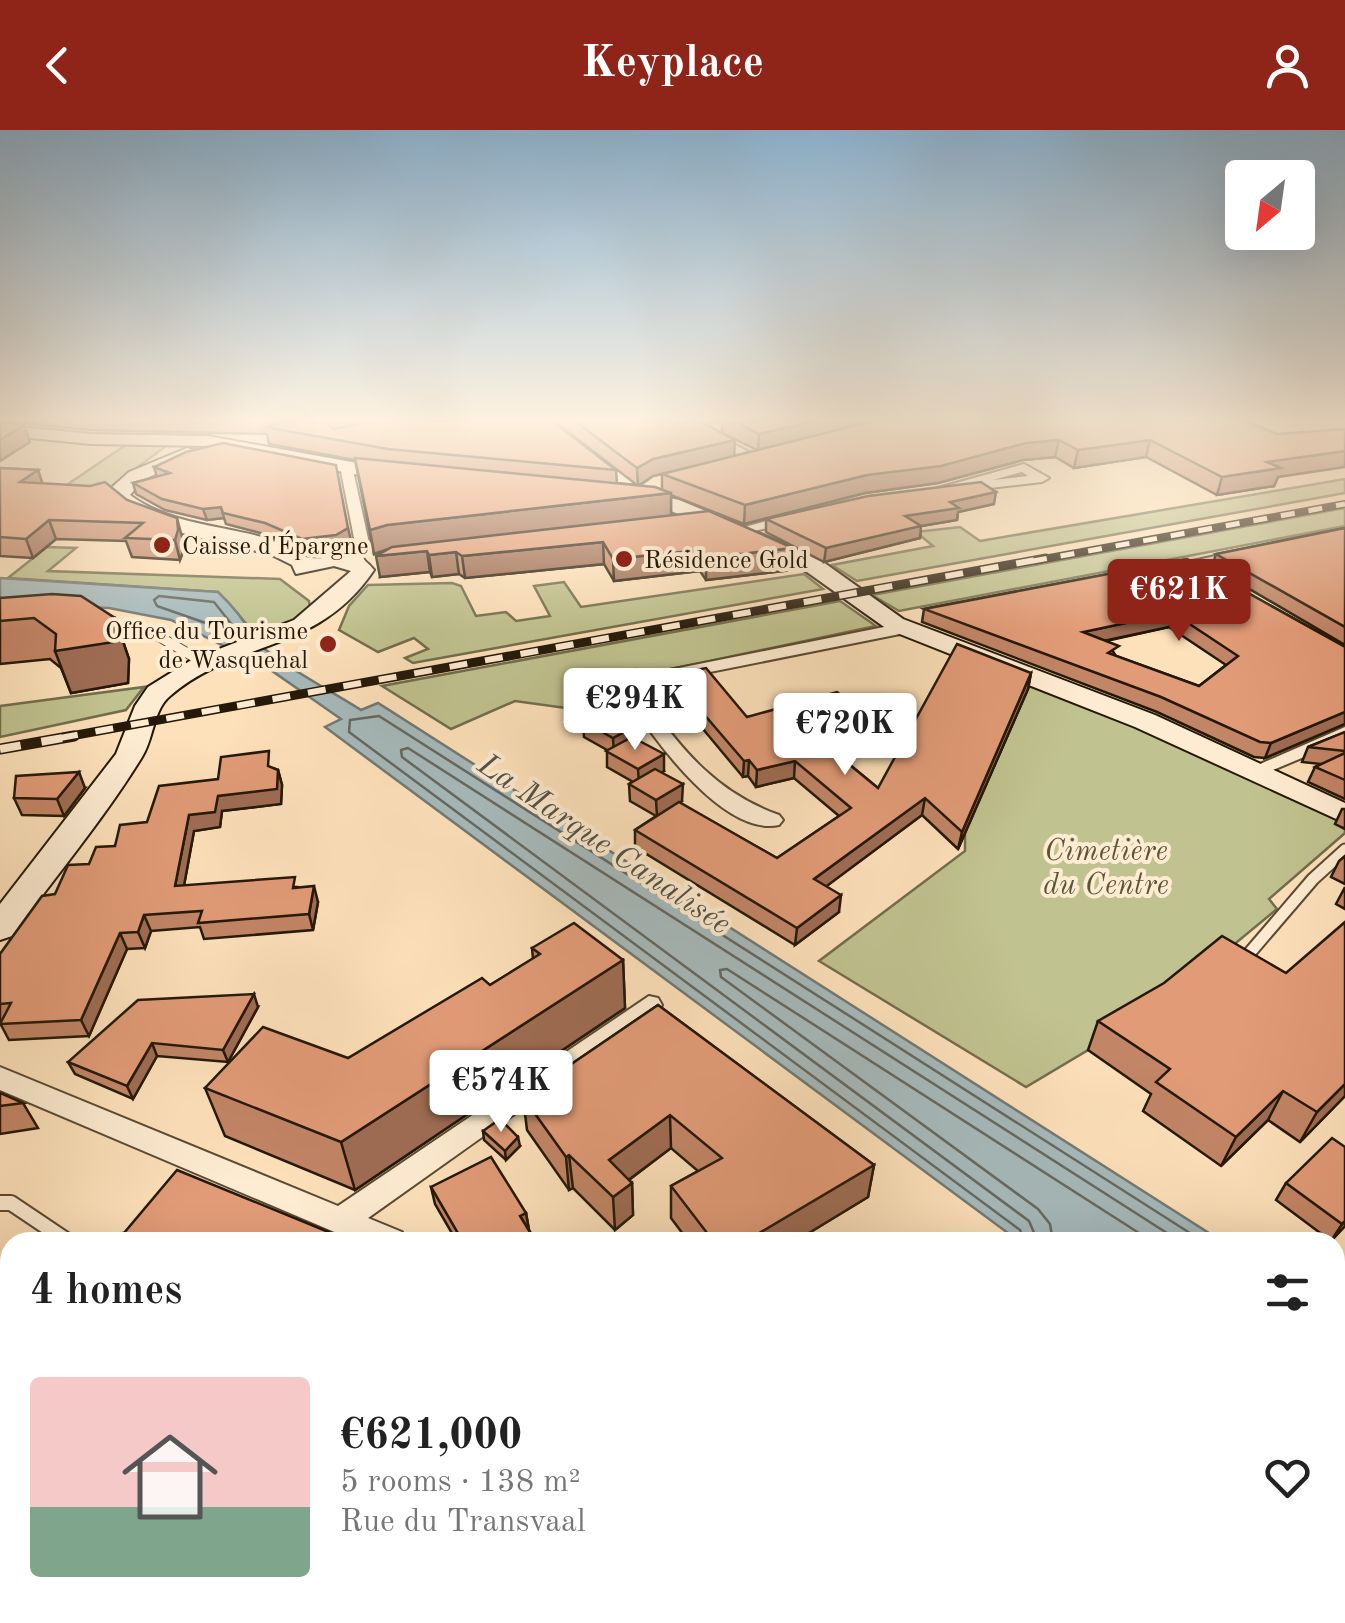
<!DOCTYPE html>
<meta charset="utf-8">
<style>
body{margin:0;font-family:"Old Standard TT",serif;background:#f2f2f2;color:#222;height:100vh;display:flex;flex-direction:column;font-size:38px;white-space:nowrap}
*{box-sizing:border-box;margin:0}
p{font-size:32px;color:#767676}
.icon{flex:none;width:55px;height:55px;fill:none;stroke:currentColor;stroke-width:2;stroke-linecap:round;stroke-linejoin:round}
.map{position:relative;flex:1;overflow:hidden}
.sheet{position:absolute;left:0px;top:1102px;width:1345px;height:392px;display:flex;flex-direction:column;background:#fff;border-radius:30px 30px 0 0;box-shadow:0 10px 40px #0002}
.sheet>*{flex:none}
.needle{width:65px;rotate:209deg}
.tools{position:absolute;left:1225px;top:30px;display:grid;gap:20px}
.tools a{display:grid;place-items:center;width:90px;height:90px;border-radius:10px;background:#fff;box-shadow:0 10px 40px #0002;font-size:50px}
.price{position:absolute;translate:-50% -85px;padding:0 22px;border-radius:10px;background:#fff;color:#222;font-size:32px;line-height:65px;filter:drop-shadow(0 2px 5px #0008)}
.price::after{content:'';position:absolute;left:50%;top:60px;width:30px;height:22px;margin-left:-15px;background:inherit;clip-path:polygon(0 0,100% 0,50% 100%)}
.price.active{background:#8f2418;color:#fff}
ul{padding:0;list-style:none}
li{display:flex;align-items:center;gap:30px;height:250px;padding:0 30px}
li span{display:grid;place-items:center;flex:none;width:280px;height:200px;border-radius:10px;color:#555}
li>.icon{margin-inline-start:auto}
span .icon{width:120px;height:120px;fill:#fffc;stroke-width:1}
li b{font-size:42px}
h2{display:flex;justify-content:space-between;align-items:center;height:120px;padding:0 30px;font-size:42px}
header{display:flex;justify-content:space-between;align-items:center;height:130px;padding:0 30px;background:#8f2418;color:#fff;font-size:45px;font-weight:800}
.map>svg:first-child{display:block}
.green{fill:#c0c28f;stroke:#726d4c;stroke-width:2.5}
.water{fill:#a6babc;stroke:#727974;stroke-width:2.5}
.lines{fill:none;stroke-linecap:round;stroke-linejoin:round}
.shore{stroke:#656962;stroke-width:2.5}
.lane-far2-casing{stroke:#5a4a34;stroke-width:11}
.lane-far1-casing{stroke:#5a4a34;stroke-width:15}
.lane-casing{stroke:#5a4a34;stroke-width:18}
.street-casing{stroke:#5a4a34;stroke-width:4}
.secondary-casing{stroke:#241808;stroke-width:4}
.lane-far2{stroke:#feecd2;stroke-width:9}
.lane-far1{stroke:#feecd2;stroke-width:11}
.lane{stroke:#feecd2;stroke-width:14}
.street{fill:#feecd2;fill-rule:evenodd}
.secondary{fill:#feecd2;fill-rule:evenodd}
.rail-far2-casing{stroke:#241808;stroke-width:8}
.rail-far1-casing{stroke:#241808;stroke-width:9}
.rail-casing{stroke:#241808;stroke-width:11}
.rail-far2{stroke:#feecd2;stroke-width:5;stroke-dasharray:14;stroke-linecap:butt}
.rail-far1{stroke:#feecd2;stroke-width:6;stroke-dasharray:18;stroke-linecap:butt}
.rail{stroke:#feecd2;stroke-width:8;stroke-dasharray:21;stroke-linecap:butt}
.wall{fill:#c28566;stroke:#241808;stroke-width:2.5;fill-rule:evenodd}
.shaded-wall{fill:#9e6c53;stroke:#241808;stroke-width:2.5}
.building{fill:#e19b77;stroke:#241808;stroke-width:2.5;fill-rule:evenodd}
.poi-dot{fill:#8f2418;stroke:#feecd2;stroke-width:4}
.labels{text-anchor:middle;stroke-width:8;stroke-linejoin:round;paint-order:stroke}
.far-poi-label{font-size:25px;fill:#241808;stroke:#feecd2;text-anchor:start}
.park-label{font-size:30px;font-style:italic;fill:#5b5437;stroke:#feecd2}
.water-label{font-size:32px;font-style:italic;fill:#525147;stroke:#feecd2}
</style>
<header><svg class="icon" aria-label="back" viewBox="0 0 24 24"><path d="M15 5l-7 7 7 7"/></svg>Keyplace<svg class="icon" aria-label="person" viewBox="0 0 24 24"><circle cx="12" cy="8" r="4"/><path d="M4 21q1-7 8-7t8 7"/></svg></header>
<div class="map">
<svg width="1345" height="1493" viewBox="0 0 1345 1493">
<rect width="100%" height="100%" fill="#fde1ba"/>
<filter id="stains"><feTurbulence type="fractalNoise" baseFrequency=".002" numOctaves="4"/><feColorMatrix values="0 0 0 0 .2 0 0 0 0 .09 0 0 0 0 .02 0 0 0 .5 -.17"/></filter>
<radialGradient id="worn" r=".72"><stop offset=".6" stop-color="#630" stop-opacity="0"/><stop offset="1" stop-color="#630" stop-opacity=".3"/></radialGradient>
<g class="green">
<polygon points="130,312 166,316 95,369 49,367"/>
<polygon points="1345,349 1345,363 857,451 832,435 933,416 916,402 960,397 980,411"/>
<polygon points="1345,378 1345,396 899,481 872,465"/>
<polygon points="47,417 76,418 48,441 280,449 309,471 310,479 295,491 256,505 218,462 8,448"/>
<polygon points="804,444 823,459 413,533 405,528 428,519 414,508 378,522 339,500 349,476 368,455 452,453 461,456 476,486 506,482 516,491 550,486 534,456 564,452 581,477"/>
<polygon points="840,471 876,496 662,541 636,539 573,579 515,571 451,599 382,556"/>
<polygon points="1031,552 1147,599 1345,694 1345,703 1269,769 1277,779 1152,882 1026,957 819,831 965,721 965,702"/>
<polygon points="144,557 126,580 0,607 0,576"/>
</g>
<g class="water">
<path d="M 0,448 L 218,462 C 234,477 246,493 256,510 C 267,527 340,566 361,580 L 378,573 L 1223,1112 L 1020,1112 L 325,597 L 341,589 L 242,520 L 224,516 L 171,490 L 109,478 L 0,474 Z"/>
<polygon points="1335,1183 1345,1189 1345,1350 1335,1343"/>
</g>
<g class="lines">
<g class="shore">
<polygon points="159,466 214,472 240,505 157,476 154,470"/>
<polyline points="1025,1112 1020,1100 349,602 350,590 379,586 1204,1112"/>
<polyline points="1038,1112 1029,1091 402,627 401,620 408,618 1181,1112"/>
<polyline points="1053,1112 1050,1094 1038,1079 721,847 720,840 727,839 1153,1112"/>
</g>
<defs>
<polyline id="lane-far2" points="103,495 153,503 206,534"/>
<polyline id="lane-far1" points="1241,833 1313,749 1345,720"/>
<polyline id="lane" points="0,1073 11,1073 69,1112"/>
<g id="street">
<polygon points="675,291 690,291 762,329 752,332"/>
<polygon points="346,332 352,336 369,413 362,426 367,434 359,439 354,437 348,426 355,413 340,336"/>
<path d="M 1024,334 L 1049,348 L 1042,352 L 956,362 L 938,358 ZM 1022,342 L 1028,346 L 993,350 Z"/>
<polygon points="792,384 797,385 797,391 737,405 730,401"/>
<polygon points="1242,420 1249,424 1247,427 1165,444 1157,439"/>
<path d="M 904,493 L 910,494 L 910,502 L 670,550 L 649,561 L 649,573 C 684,624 720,664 779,685 L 783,690 L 779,695 C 725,707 656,612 631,573 L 634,555 L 659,542 Z"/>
<polygon points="1345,597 1345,610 1261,645 1247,645 1244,641"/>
<polygon points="649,866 658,868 662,875 658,882 368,1088 402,1102 406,1112 358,1112 0,960 0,937 338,1076"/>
<polygon points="591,1485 633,1485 636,1493 594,1493"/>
<polygon points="898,1485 944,1485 941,1493 895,1493"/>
</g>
<g id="secondary">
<polygon points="0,295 91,304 208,306 401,341 410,347 401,353 208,316 91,314 0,305"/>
<path d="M 187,318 L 202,322 L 143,350 L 130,365 C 170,395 223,395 269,409 C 281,413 299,427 311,428 C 336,431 352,412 374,440 C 318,524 236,509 170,566 C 153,580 154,608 142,627 C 104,689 55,747 12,806 L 0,810 L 0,774 L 116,624 L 135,576 L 148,557 L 193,529 L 294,490 L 351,441 L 334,436 L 296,444 L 292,435 L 274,426 C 238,413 119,399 109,360 L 129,342 Z"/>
<polygon points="629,359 679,370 778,411 823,432 903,489 1155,585 1345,673 1345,693 1135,597 887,499 807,442 764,419 666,379 622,369 622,361"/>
</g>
</defs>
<use href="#lane-far2" class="lane-far2-casing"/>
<use href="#lane-far1" class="lane-far1-casing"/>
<use href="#lane" class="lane-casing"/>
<use href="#street" class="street-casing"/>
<use href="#secondary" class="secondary-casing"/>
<use href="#lane-far2" class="lane-far2"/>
<use href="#lane-far1" class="lane-far1"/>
<use href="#lane" class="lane"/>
<use href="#street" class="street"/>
<use href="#secondary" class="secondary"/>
<defs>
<polyline id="rail-far2" points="1033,431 1345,374"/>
<polyline id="rail-far1" points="60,608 1046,428"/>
<polyline id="rail" points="0,619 74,606"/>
</defs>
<use href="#rail-far2" class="rail-far2-casing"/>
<use href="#rail-far1" class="rail-far1-casing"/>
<use href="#rail" class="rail-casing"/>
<use href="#rail-far2" class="rail-far2"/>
<use href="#rail-far1" class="rail-far1"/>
<use href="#rail" class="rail"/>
</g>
<g class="wall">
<path d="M 0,291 L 552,291 L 616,340 L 617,353 L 637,355 L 554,291 L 721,291 L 703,293 L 734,326 L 757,320 L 722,303 L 722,291 L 1246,291 L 1278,347 L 1274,356 L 1217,365 L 1146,327 L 1074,338 L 1055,327 L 1023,330 L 938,353 L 865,363 L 744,394 L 671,365 L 671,385 L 792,440 L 706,450 L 700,441 L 614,451 L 604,434 L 465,448 L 459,444 L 432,447 L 430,442 L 380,447 L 389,419 L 374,424 L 355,330 L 269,314 L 267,304 L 91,300 L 0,291 L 30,312 ZM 662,344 L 662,360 L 639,356 L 653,346 Z"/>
<polygon points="154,337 351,410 338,417 305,421 268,405 226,394 224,388 207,390 165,380 136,364 133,353 157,347"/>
<polygon points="0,338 38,340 42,354 127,370 182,407 184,419 180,430 132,427 126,411 56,409 33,428 0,426"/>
<polygon points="994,374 958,382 957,390 921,396 920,408 824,432 766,402 766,389"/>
<polygon points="1345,398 1345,515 1212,437 1216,424"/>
<path d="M 1187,429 L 1345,517 L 1345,594 L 1265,628 L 1254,627 L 1157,582 L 922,492 L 924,479 ZM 1169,497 L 1226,535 L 1199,556 L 1116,526 L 1106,511 Z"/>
<polygon points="0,468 115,488 129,529 128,553 71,563 61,538 50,529 0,534"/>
<polygon points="1031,543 1028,559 958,719 922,685 826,756 839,782 795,815 635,717 635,700 656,686 630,671 629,654 633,652 607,637 607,620 584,607 583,591 638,594 638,610 664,641 661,642 682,671 679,673 777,728 839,686 794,648 756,657 748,646 743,647 678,569 676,544 747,587 859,579 857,595 847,609 826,615 878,658"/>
<polygon points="1345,602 1345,669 1308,652 1315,637 1321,634 1302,632 1308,617"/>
<polygon points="273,638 278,640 282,655 281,674 222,681 220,697 194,701 184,755 298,757 318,772 313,800 204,809 200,797 151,801 145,818 127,819 89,906 9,910 0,893 2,890 0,890 0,824 55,764 89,734 147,692 218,649"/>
<polygon points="85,658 64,686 22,685 14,668"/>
<polygon points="1342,679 1345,679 1345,699 1335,694"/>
<polygon points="1345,726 1345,754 1331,747 1339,731"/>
<polygon points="1345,757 1345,779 1336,774"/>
<polygon points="532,818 623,830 625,878 355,1060 225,1006 205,958 348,928 490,855 533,829"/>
<polygon points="1286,843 1345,966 1300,1012 1268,990 1221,1036 1143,981 1151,964 1088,920 1098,891"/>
<polygon points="658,875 874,1035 868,1067 794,1112 689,1112 671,1088 671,1056 698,1041 671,1018 629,1050 632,1053 633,1085 615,1100 573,1058 569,1060 527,1000 523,967"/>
<polygon points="258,877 228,932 157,926 133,969 75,944 68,932"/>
<polygon points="0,963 23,973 38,998 0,1004"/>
<polygon points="483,1001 520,1016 506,1030 484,1010"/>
<polygon points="1345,1017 1345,1096 1331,1111 1276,1070 1286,1053"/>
<polygon points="431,1057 526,1083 529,1100 536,1112 457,1112 435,1074"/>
<polygon points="124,1103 353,1112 130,1112"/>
<polygon points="683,1485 794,1485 801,1493 689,1493"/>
<polygon points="1016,1485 1317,1485 1312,1493 1022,1493"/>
</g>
<g class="shaded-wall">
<polygon points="322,291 393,291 325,307"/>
<polygon points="815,291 884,291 758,321 759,304"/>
<polygon points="24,295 30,312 0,331 0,310"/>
<polygon points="735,310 734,327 653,346 638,356 637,338 653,329"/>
<polygon points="1059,310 1055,327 1023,330 938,353 865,363 744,394 745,375 867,345 1026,313"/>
<polygon points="1150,310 1146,327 1074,338 1078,320"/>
<polygon points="1345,321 1345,337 1278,347 1274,356 1217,365 1222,347 1267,332"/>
<polygon points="38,340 44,358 20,352"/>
<polygon points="996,362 994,374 958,382 957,390 921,396 920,408 824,432 826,418 905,386 950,372"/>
<polygon points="671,363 671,386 391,418 374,424 370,400 387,395"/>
<polygon points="221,377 224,388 207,390 203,379"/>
<polygon points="177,388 182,407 184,419 180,430 175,410"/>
<polygon points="49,390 56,409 33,428 26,409"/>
<polygon points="348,398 351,410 338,417 305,421 302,409"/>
<polygon points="603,412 604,434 465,448 462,426"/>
<polygon points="793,418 792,440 706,450 706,428"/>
<polygon points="700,420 700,441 614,451 613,429"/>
<polygon points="427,421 430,442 380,447 376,426"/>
<polygon points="456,422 459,444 432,447 429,425"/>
<polygon points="1173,483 1169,497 1080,516 1083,502"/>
<polygon points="115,488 129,529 128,553 71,563 55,521"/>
<polygon points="1031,543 1028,559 958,719 962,702"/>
<polygon points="859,579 857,595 847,609 811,620 812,604"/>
<polygon points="1345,582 1345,594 1265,628 1271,613"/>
<polygon points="638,594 638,610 614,624 613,608"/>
<polygon points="664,624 664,641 639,655 638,639"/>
<polygon points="749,630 748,646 743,647 744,631"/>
<polygon points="795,631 794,648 756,657 757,640"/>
<polygon points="278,640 282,655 281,674 222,681 220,697 194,701 181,772 175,756 189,685 218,666"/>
<polygon points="79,642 85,658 64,686 57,669"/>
<polygon points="683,654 682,671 657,686 656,670"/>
<polygon points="925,668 922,685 812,767 814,749"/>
<polygon points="314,756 318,772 313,800 309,784"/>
<polygon points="841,765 839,782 795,815 797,798"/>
<polygon points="144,785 151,801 145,818 138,802"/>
<polygon points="120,803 127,819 89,906 81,890"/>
<polygon points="623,830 625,878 355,1060 341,1012"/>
<polygon points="254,864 258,877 228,932 223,920"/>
<polygon points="152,913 157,926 133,969 127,956"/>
<polygon points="1345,954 1345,966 1300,1012 1317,982"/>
<polygon points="1283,961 1268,990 1221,1036 1236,1007"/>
<polygon points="670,985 671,1018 611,1063 609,1030"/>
<polygon points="518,1007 520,1016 506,1030 505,1021"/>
<polygon points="569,1025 573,1058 569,1060 566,1027"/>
<polygon points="874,1035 868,1067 794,1112 744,1112"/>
<polygon points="632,1053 633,1085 615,1100 613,1067"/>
<polygon points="526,1083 529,1100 520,1086"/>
<polygon points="1345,1091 1345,1096 1331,1111 1342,1094"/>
<polygon points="10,1323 10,1365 0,1369 0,1327"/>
<polygon points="327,1485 334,1485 336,1493 329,1493"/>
</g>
<g class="building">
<polygon points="280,291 324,291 333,299 377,291 552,291 616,340 388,319 265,297 281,293"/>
<polygon points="575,291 699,291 735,310 653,329 637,338"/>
<polygon points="733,291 815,291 759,304"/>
<polygon points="873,291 1246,291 1277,304 1345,299 1345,321 1267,332 1281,338 1222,347 1150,310 1078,320 1059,310 1026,313 941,336 867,345 745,375 662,344"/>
<polygon points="0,292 24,295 0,310"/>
<polygon points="223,313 336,335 348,398 336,405 302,409 265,393 223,383 221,377 203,379 162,369 133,353 170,343 154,337 186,322"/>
<polygon points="355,328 655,357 671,363 387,395 370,400"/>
<polygon points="0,338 38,340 20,352 90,356 105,352 127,370 177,388 178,400 175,410 125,408 143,393 49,390 26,409 0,407"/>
<polygon points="981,352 996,362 950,372 959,378 905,386 921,396 826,418 766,389 868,366"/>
<polygon points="709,381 793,418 706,428 700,420 613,429 603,412 462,426 456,422 429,425 427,421 376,426 392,417"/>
<polygon points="1345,398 1345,497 1216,424"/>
<path d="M 1187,429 L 1345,517 L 1345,582 L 1271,613 L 1260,612 L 1161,567 L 924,479 ZM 1173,483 L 1238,526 L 1199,556 L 1108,523 L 1119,516 L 1083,502 Z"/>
<polygon points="52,464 81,466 115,488 114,512 55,521 56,504 34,488 0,491 0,468"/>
<polygon points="957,514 1031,543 962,702 925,668 814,749 841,765 797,798 635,700 679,672 777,728 851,678 795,631 757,640 749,630 744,631 678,554 683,553 676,544 706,538 747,587 837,562 859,579 849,593 812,604 878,658"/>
<polygon points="607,578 638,594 613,608 583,591"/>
<polygon points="1345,602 1345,621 1308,617"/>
<polygon points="632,607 664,624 638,639 606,621"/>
<polygon points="269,621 268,636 278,640 277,659 218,666 215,682 189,685 175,756 295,747 293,758 314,756 309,784 198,793 202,781 144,785 138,802 120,803 81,890 0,894 11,873 0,874 0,824 42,766 55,764 68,735 89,734 96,717 115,716 120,695 147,692 159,656 218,649 221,627"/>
<polygon points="1345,623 1345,650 1315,637"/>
<polygon points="655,639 683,654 656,670 629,654"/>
<polygon points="79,642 57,669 14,668 16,646"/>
<polygon points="1345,792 1345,954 1317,982 1283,961 1236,1007 1156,952 1170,939 1098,891 1164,853 1222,806 1286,843"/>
<polygon points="574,793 623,830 341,1012 205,958 263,897 348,928 482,848 490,855 540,824 532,818"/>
<polygon points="254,864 223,920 152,913 127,956 68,932 138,870"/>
<polygon points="658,875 874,1035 744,1112 714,1112 671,1056 722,1028 670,985 609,1030 632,1053 613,1067 569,1025 566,1027 523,967"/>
<polygon points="0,963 23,973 0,976"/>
<polygon points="500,989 518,1007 505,1021 483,1001"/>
<polygon points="1332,1008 1345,1017 1345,1091 1342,1094 1286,1053"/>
<polygon points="491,1027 526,1083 520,1086 536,1112 463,1112 431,1057"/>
<polygon points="177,1040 353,1112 145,1112 124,1103"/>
<polygon points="1001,1106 1009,1112 994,1112"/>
<polygon points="10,1172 10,1323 0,1327 0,1176"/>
<polygon points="1335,1383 1345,1391 1345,1436 1335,1453"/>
<polygon points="189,1485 327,1485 329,1493 174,1493"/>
<polygon points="693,1485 794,1485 801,1493 699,1493"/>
<polygon points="1056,1485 1194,1485 1186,1493 1062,1493"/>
<polygon points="1209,1485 1317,1485 1312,1493 1238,1493 1233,1488 1230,1493 1218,1493"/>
</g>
<linearGradient id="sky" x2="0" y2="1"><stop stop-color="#8db6d6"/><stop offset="0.58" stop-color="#fef2e0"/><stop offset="1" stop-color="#fef2e0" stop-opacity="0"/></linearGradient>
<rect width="1345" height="500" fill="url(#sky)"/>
<g class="poi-dot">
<circle cx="162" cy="415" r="10"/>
<circle cx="624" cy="429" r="10"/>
<circle cx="328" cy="514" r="10"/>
</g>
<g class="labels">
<g class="far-poi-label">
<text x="182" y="424">Caisse d'Épargne</text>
<text x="644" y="438">Résidence Gold</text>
<text x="308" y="509" text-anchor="end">Office du Tourisme<tspan x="308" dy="29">de Wasquehal</tspan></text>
</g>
<g class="park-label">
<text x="1106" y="730">Cimetière<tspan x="1106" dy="34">du Centre</tspan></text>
</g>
<g class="water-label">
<text transform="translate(605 713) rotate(34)" y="11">La Marque Canalisée</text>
</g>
</g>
<rect width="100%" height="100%" filter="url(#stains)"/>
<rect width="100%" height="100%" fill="url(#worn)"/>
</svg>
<div class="tools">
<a><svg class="needle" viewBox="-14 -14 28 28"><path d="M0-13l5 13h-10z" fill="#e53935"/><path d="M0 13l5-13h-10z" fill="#767676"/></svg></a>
</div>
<b class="price active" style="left:1179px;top:514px">€621K</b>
<b class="price" style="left:635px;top:623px">€294K</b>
<b class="price" style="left:845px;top:648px">€720K</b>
<b class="price" style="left:501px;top:1005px">€574K</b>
<section class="sheet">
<h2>4 homes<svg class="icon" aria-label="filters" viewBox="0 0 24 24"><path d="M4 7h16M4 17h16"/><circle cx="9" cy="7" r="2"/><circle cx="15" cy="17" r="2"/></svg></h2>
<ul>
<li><span style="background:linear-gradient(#f6c9c9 65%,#7fa58c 0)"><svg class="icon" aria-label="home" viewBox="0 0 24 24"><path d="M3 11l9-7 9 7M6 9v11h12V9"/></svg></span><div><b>€621,000</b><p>5 rooms · 138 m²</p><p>Rue du Transvaal</p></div><svg class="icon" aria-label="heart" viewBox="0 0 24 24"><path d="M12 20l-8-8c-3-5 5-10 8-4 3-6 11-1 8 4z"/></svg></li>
</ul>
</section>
</div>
